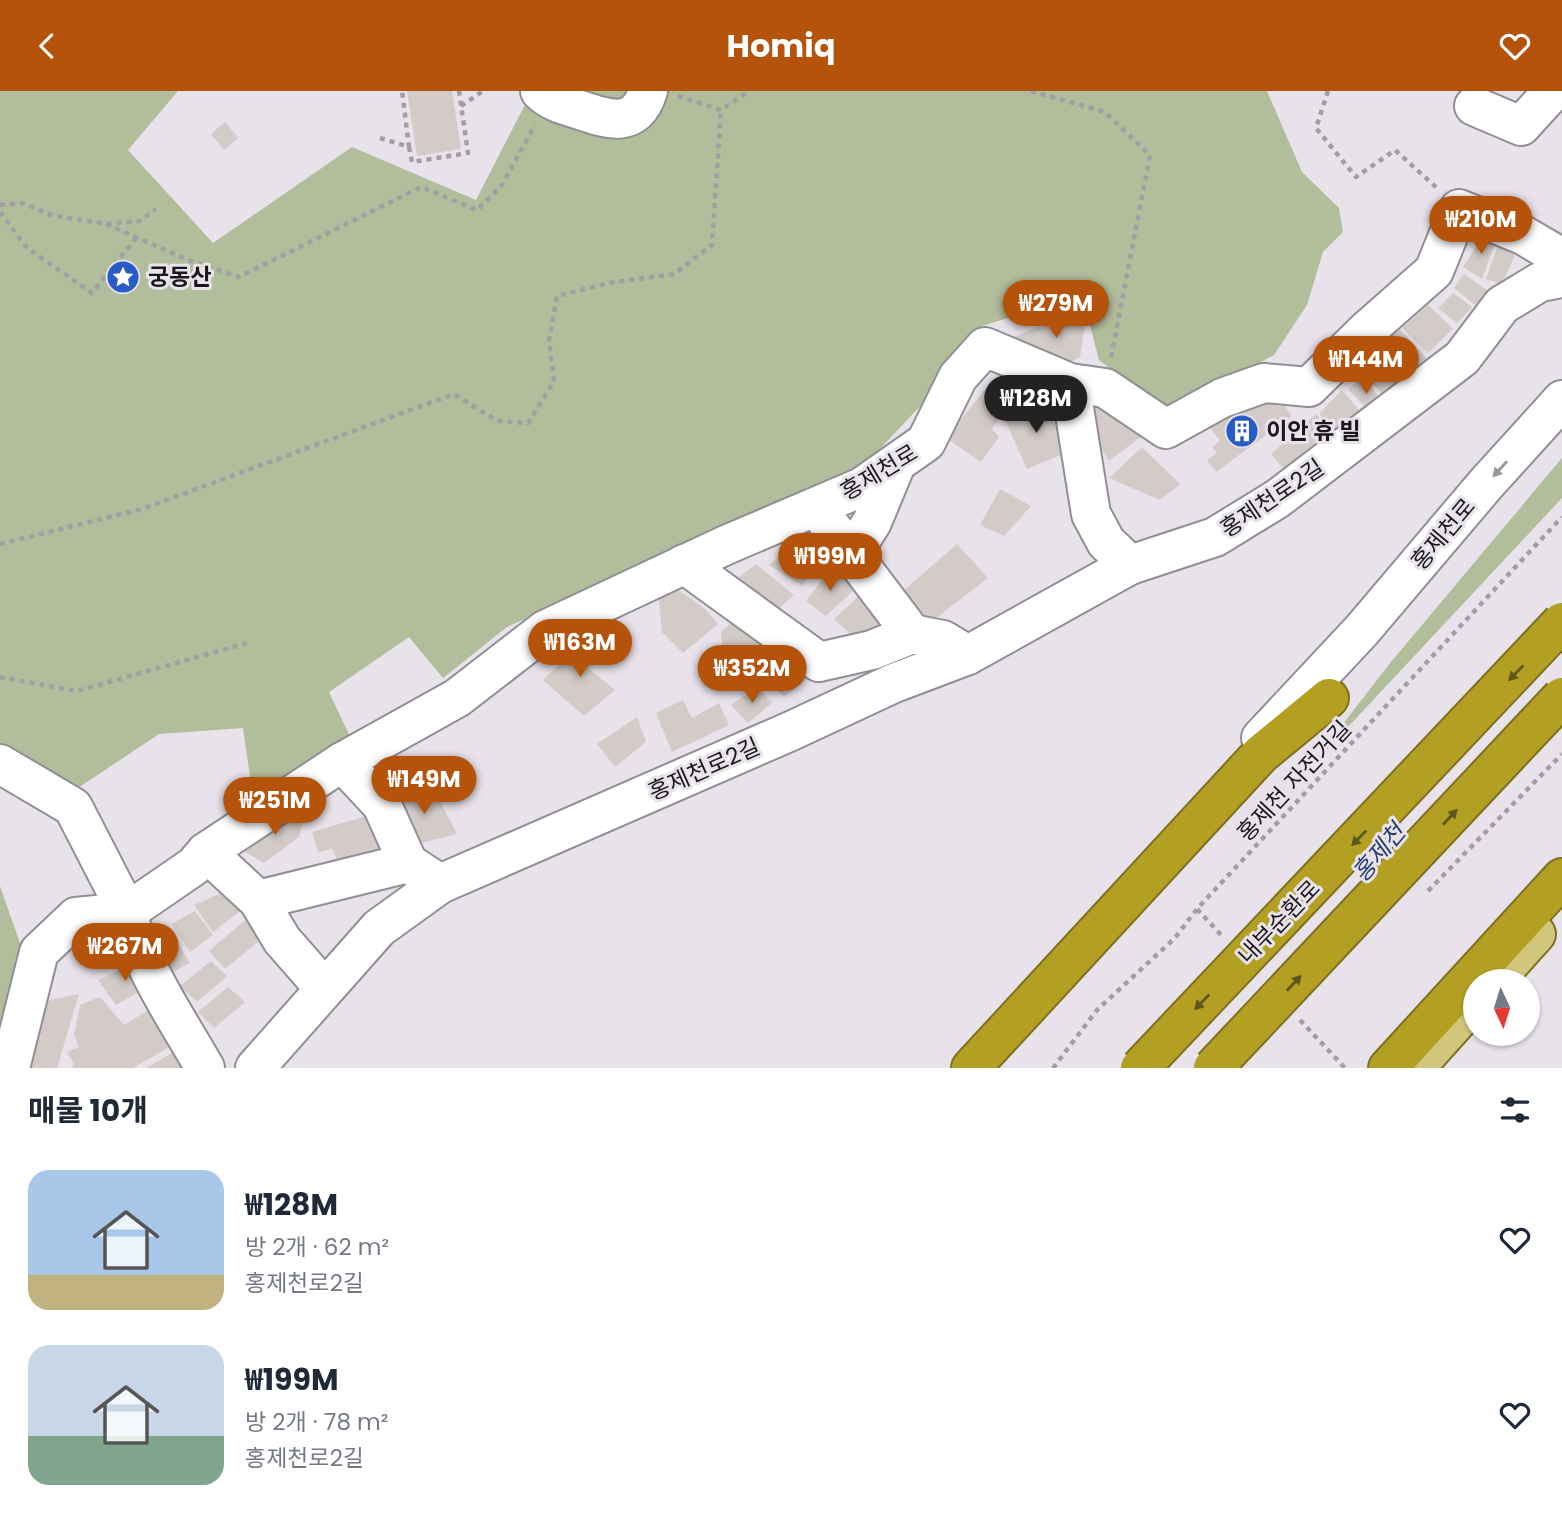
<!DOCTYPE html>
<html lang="ko">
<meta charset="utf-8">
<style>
body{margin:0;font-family:Poppins,"Noto Sans KR",sans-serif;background:#f2f2f3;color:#1f2937;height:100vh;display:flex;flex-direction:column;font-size:26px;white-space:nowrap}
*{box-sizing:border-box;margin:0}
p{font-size:23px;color:#747a83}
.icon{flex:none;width:38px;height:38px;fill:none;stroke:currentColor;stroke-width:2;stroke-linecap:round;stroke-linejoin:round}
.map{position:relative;height:977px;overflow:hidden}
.drawer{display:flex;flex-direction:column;background:#fff;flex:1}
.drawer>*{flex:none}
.needle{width:46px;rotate:176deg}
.buttons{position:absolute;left:1463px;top:878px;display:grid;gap:14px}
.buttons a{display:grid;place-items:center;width:77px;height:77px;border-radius:50%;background:#fff;box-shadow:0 2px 5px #0004;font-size:35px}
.price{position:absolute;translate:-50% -60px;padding:0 16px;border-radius:24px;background:#b45309;color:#fff;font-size:23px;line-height:46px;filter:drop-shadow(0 2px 4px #0008)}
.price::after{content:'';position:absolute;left:50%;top:42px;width:21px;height:16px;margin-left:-10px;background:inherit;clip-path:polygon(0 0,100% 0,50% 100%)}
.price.active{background:#222;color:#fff}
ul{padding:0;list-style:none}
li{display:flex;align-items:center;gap:21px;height:175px;padding:0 28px}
li span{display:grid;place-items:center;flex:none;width:196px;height:140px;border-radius:21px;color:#555}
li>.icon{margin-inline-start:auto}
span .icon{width:84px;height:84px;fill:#fffc;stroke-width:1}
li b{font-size:30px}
h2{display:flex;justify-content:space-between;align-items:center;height:84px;padding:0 28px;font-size:30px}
header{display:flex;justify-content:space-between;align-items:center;height:91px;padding:0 28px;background:#b45309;color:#fff;font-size:32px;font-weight:700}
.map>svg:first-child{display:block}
.green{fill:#b2bd9b}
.pier{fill:#e8e3ea}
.building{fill:#d3cbc7}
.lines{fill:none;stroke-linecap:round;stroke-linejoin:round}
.minor-casing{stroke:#928e95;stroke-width:42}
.major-casing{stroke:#7d7020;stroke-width:42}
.highway-casing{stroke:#7d7020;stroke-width:42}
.path{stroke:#a29ea3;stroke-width:4.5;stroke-dasharray:5 5;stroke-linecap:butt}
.minor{stroke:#fff;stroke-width:38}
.major{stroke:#d1c67b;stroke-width:38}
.highway{stroke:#b3a023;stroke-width:38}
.highway-bridge-casing{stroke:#7d7020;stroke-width:42;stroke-linecap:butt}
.path-bridge{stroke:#a29ea3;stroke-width:4.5;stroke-dasharray:5 5;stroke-linecap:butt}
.highway-bridge{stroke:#b3a023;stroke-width:38}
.oneway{fill:#989798}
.oneway2{fill:#5f551e}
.labels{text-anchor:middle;stroke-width:6;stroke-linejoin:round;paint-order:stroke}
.poi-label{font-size:23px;font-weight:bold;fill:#1a181a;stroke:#e8e3ea;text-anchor:start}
.street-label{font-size:23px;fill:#1a181a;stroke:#e8e3ea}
.water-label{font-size:24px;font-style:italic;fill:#263f6d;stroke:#e8e3ea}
</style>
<header><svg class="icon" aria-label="back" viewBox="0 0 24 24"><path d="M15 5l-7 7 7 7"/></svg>Homiq<svg class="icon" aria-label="heart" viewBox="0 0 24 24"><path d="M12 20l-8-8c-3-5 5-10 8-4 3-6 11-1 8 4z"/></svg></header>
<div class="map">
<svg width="1562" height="977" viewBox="0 0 1562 977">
<rect width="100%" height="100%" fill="#e8e3ea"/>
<g class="green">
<polygon points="0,0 178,0 128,59 213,152 352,56 476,109 532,0 1267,0 1302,81 1339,117 1343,141 1323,161 1307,214 1274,264 1167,322 1099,269 1082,204 982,235 924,311 861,378 507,536 443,587 409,546 329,601 354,654 253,707 243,637 159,643 72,701 0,653"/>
<polygon points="1562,367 1562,407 1304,683 1391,571"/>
<polygon points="0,795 22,858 0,968"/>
</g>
<polygon class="pier" points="1562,496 1562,629 1231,977 1132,977 1241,857 1441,626 1514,554"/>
<g class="building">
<polygon points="407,0 452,0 461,58 417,65"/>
<polygon points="225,31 238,47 224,59 211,43"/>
<polygon points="1486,141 1497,148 1482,188 1463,176"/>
<polygon points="1499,151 1517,159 1502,193 1486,188"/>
<polygon points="1464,183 1488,200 1475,214 1454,197"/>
<polygon points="1453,202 1472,216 1457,232 1438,217"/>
<polygon points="1428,214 1453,238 1428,262 1402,237"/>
<polygon points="1076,220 1085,233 1080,266 1057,278 1011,247"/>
<polygon points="1400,238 1431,272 1412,288 1381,252"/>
<polygon points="1391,272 1409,292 1388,311 1370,289"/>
<polygon points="1008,284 1035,297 1012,307 992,338 999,346 981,371 946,347 992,290"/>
<polygon points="1363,287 1384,312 1371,322 1348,298"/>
<polygon points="1342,299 1364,325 1341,346 1319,323"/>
<polygon points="1271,306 1279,316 1283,313 1292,325 1216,381 1207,369 1217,362 1212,356 1220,350 1204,329"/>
<polygon points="1096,307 1143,344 1109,370 1083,326"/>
<polygon points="1043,310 1070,360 1027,378 1004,327"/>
<polygon points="1316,323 1335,346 1291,386 1271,363"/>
<polygon points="1142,356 1180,393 1160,409 1109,387"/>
<polygon points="1000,398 1031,415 1004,445 980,434"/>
<polygon points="809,441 828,460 802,495 769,474"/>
<polygon points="957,453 988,487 931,531 903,500"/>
<polygon points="756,473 794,504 772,524 734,490"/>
<polygon points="832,476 855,498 826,525 806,510"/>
<polygon points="673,495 704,517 718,533 683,562 662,541 659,508"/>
<polygon points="864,500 889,529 862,554 834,528"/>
<polygon points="735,528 780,566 744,596 724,574 721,541"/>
<polygon points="586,547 603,558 588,577 615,599 584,625 543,589"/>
<polygon points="794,571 808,587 784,606 766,589"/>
<polygon points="758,596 772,612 748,632 731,614"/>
<polygon points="683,609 692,627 719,612 729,634 672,661 656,622"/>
<polygon points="637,626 646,651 615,676 597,653"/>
<polygon points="430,691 457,743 413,754 394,710"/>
<polygon points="305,720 299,746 264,772 239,757 290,722"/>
<polygon points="370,724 380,757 339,772 332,758 318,761 312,741"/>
<polygon points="224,801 244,817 213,841 194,814"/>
<polygon points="195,820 213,844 190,861 172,833"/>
<polygon points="250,825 270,841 225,878 209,860"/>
<polygon points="166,833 190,872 161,887 140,846"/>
<polygon points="115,835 130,857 94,878 76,854"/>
<polygon points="211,870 227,885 197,911 180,895"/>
<polygon points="137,871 152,893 116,914 98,889"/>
<polygon points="228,896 245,911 214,937 198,921"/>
<polygon points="79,903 57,977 24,977 45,910"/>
<polygon points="100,906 124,934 158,913 180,950 133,977 71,977 74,973 67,961 79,956 74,944 80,914"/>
<polygon points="172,962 184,977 146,977"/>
</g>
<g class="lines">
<defs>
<g id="minor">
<path d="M 540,0 C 551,11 564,14 580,19 C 609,29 636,38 648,0"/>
<polyline points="1474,15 1521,35 1553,0"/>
<polyline points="1070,292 1091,423 1106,451 1130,474"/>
<polyline points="816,416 912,543"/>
<polyline points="851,464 872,431 896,373"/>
<polyline points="684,473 819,571 872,559 912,543 943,549 968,564"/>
<polyline points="1261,647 1362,539 1485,394 1562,309"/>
<polyline points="342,671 382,714 408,772"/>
<path d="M 0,673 L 73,716 L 127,821 C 141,876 177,928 205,977"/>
<polyline points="206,761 258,809 282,849 324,897"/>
<polyline points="258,809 408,772 440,793"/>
<polyline points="10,977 39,861 76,826 127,821 194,775 206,761 342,671 457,607 545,539 726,454 862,396 926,351 958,286 985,256 1070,292 1105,297 1166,338 1222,307 1264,292 1309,296 1366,240 1434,180 1459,118 1523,144 1562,167"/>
<polyline points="255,977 379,837 440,793 791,640 894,592 968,564 1130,474 1215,446 1277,408 1462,267 1502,214 1540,191 1562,187"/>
</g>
<g id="major">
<polyline points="1493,891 1536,843"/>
<polyline points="1415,977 1475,910"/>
</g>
<g id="highway">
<polyline points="971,977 1261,663 1329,607"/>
<polyline points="1388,977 1562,787"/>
</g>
</defs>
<use href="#minor" class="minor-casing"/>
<use href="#major" class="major-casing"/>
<use href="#highway" class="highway-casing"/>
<g class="path">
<polyline points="1031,0 1105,21 1150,64 1111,267"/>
<polyline points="1328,0 1316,37 1356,86 1395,59 1438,98"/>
<polyline points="678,5 721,19 749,0"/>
<polyline points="461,15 483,0"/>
<polyline points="380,47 409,56 402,0"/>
<polyline points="409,56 412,71 468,62 459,0"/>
<polyline points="0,114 23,112 51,124 106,133 140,130 156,118"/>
<polyline points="0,121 27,157 92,202 136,147"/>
<polyline points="106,133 188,169 239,186 421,96 477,119 502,94 535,34"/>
<polyline points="0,453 142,418 454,303 497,330 528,332 554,290 549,250 557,205 609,192 674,183 712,154 721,19"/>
<polyline points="0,586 77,600 247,552"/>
<polyline points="1428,800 1562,663"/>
<polyline points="1053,977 1097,919 1175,847 1197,818 1562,426"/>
</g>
<use href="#minor" class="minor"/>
<use href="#major" class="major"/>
<use href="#highway" class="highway"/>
<defs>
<g id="highway-bridge">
<polyline points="1140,977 1562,531"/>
<polyline points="1213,977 1562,606"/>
</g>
</defs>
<use href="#highway-bridge" class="highway-bridge-casing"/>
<g class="path-bridge">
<polyline points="1197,818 1223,846"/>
<polyline points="1300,929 1345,977"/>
</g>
<use href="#highway-bridge" class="highway-bridge"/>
</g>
<defs><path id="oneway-solid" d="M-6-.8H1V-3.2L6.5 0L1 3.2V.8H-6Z" transform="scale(1.75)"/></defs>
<use class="oneway" href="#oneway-solid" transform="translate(1500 378) rotate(132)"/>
<g class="oneway2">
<use href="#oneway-solid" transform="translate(1516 582) rotate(134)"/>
<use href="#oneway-solid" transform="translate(1450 726) rotate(-47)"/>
<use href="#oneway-solid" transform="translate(1359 747) rotate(134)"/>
<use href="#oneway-solid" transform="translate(1294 892) rotate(-47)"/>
<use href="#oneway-solid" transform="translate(1202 911) rotate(134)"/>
</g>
<defs>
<symbol id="sight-disc" viewBox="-11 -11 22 22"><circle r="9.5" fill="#285ac8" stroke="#e8e3ea"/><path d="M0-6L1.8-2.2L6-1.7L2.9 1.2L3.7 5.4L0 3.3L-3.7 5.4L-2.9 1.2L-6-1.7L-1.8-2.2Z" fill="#fff"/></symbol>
<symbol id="building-disc" viewBox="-11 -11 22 22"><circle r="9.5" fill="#285ac8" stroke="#e8e3ea"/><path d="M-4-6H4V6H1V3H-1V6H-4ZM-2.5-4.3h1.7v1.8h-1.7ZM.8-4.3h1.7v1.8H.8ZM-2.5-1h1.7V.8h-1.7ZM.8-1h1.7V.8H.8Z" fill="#fff"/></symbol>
</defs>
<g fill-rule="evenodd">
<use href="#sight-disc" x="104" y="167" width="38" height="38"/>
<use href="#building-disc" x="1223" y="321" width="38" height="38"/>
</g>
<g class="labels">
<g class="poi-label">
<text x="148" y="194">궁동산</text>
<text x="1266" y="348">이안 휴 빌</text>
</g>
<g class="street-label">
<text transform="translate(879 381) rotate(-31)" y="8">홍제천로</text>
<text transform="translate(1272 407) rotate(-34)" y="8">홍제천로2길</text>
<text transform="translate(1443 443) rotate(-50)" y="8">홍제천로</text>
<text transform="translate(704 678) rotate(-24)" y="8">홍제천로2길</text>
<text transform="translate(1294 690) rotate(-47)" y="8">홍제천 자전거길</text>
<text transform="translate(1279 831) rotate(-46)" y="8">내부순환로</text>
</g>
<g class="water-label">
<text transform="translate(1379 762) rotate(-50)" y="8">홍제천</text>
</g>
</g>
</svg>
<div class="buttons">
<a><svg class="needle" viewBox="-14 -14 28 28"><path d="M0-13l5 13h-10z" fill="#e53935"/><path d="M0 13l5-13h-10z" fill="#747a83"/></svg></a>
</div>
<b class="price" style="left:1481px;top:165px">₩210M</b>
<b class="price" style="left:1056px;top:249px">₩279M</b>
<b class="price" style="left:1366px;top:305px">₩144M</b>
<b class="price active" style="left:1036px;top:344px">₩128M</b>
<b class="price" style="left:830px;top:502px">₩199M</b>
<b class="price" style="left:580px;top:588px">₩163M</b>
<b class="price" style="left:752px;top:614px">₩352M</b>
<b class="price" style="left:424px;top:725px">₩149M</b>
<b class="price" style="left:275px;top:746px">₩251M</b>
<b class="price" style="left:125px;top:892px">₩267M</b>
</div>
<section class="drawer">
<h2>매물 10개<svg class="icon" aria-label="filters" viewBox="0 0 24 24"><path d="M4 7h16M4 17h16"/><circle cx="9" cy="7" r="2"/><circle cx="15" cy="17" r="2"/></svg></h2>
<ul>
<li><span style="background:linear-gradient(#a9c7e8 75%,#c2b280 0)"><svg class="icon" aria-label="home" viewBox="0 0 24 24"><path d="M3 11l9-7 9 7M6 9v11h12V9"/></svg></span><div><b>₩128M</b><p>방 2개 · 62 m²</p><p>홍제천로2길</p></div><svg class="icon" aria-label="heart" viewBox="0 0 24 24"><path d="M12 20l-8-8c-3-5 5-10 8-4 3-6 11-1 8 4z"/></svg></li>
<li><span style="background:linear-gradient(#c9d6e8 65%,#7fa58c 0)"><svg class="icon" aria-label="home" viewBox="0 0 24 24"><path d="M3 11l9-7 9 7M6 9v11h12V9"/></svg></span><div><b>₩199M</b><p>방 2개 · 78 m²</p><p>홍제천로2길</p></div><svg class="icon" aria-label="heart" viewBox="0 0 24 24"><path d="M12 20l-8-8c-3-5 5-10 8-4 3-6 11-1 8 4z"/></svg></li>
</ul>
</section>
